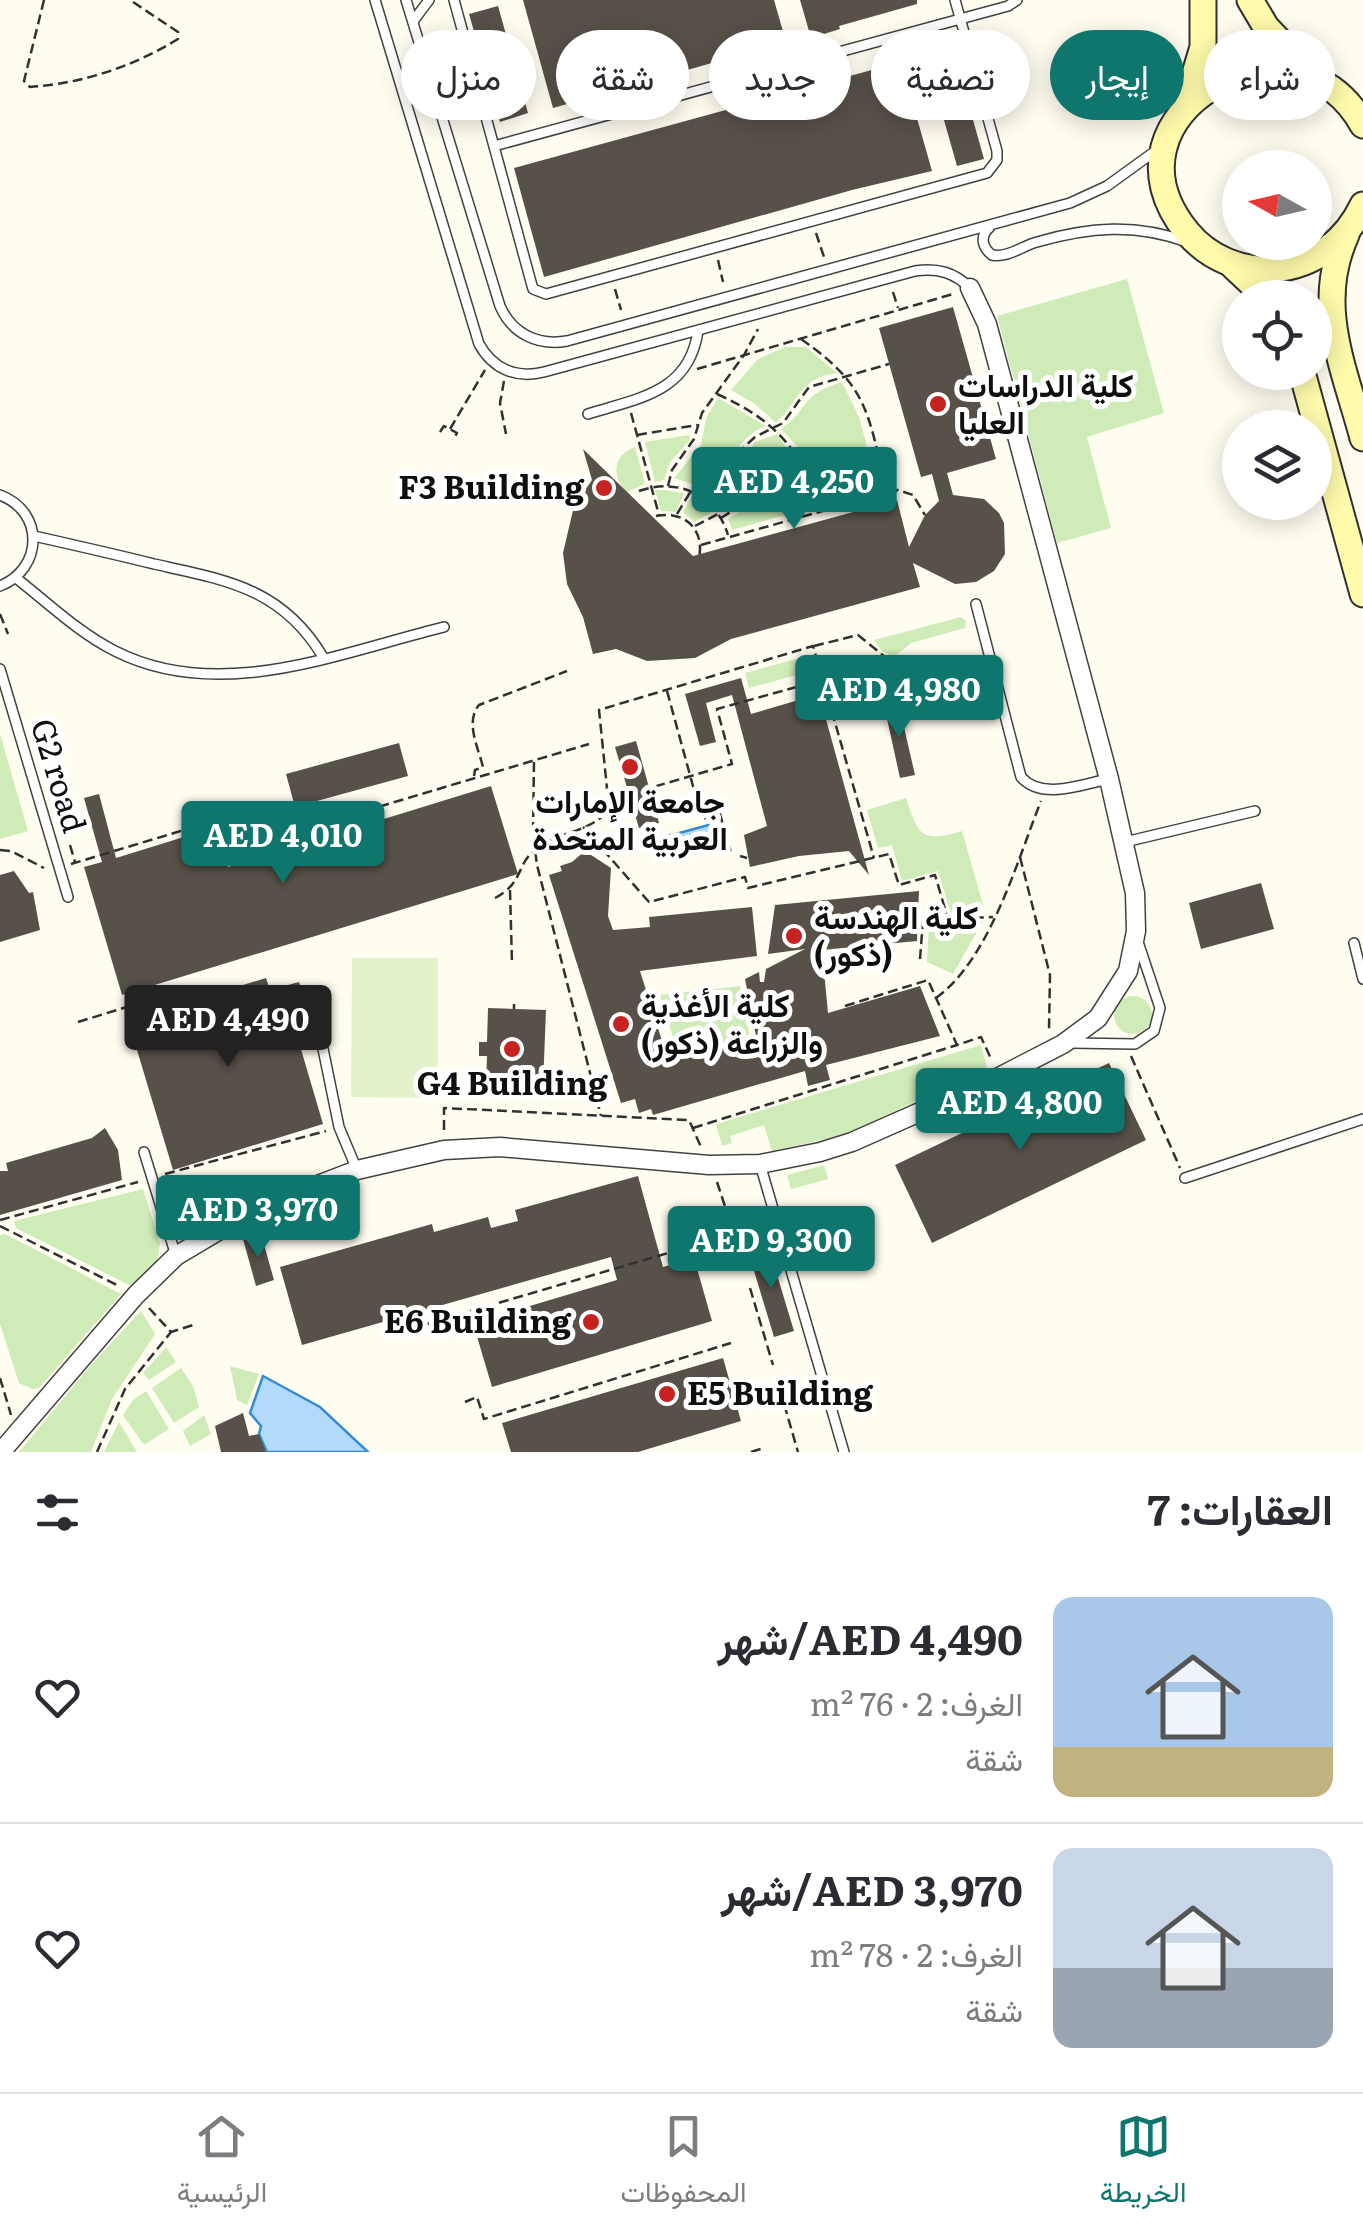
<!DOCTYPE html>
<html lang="ar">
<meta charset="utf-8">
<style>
body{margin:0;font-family:Literata,Vazirmatn,serif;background:#f7f7f7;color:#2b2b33;direction:rtl;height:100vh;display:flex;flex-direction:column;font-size:38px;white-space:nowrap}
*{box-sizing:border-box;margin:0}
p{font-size:32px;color:#7c7c81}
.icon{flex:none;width:55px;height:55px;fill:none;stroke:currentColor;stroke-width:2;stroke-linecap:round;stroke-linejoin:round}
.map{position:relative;height:1452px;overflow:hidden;direction:ltr}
.sheet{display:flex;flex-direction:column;background:#fff;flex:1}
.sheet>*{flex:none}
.hud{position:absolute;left:30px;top:30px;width:1305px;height:90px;direction:rtl;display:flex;gap:20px}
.needle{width:65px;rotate:278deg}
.fabs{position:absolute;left:1222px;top:150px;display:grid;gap:20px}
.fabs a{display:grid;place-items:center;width:110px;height:110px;border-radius:50%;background:#fff;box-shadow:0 5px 25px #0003;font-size:50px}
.price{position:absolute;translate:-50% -85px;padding:0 22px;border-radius:10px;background:#0f766e;color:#fff;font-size:32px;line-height:65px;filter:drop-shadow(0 2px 5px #0008)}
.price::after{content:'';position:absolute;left:50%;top:60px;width:30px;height:22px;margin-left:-15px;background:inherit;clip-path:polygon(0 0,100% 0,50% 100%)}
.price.active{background:#222;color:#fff}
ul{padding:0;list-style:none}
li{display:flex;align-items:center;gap:30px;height:250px;padding:0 30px}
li+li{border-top:2px solid #e1e1e2}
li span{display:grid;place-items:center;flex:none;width:280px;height:200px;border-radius:20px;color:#555}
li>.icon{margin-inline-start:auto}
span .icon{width:120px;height:120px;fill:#fffc;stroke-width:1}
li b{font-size:42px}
h2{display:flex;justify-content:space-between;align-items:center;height:120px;padding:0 30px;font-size:42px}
.pill{padding:0 35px;border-radius:45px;background:#fff;box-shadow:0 5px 25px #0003;font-size:35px;line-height:90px}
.pill.active{background:#0f766e;color:#fff}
.menu{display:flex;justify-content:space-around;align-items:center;height:140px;border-top:2px solid #e1e1e2;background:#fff;font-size:28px;color:#7c7c81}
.menu a{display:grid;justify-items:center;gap:5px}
.menu .active{color:#0f766e}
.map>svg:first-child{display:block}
.green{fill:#cfecb8}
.pitch{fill:#e2f2ca}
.water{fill:#b2daf9;stroke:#368ad3;stroke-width:2.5}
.building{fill:#58514a}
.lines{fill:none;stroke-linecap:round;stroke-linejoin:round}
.service-casing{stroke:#424242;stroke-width:12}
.minor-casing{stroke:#424242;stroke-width:21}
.secondary-casing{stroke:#313131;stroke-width:29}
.path{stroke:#313131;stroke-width:2.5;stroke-dasharray:10 5;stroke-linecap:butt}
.service{stroke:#fff;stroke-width:9}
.minor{stroke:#fff;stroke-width:18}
.secondary{stroke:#fffbab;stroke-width:25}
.poi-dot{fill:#c62320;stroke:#fff;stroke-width:4}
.labels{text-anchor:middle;stroke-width:10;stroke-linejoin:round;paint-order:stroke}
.poi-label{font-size:32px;font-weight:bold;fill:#0f0f0f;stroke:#fff;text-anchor:start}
.street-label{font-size:32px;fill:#0f0f0f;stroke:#fff}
</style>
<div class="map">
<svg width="1363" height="1452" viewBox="0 0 1363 1452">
<rect width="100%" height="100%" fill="#fffdf0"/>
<g class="green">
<polygon points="1127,279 1164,413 1087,437 1111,528 1057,543 997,316"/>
<path d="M 785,347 L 806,347 L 837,373 C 798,378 800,401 776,423 L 755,404 L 731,390 L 758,359 Z"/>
<path d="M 842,382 L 859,417 L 867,446 L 811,469 L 798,447 L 781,429 C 811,408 799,395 842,382 Z"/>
<path d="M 718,398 L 766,426 C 733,437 731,475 698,486 L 674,478 L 701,445 L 706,418 Z"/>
<polygon points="777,434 804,473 784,485 747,493 724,511 706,491 734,474 755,442"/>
<polygon points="689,435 690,440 670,462 664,480 655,482 645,442"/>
<path d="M 635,447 L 645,484 L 627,492 C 611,476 612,456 635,447 Z"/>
<polygon points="871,454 880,487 824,504 814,476"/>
<polygon points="808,481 817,506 732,530 728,519 761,500 794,492"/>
<polygon points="664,490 684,493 676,512 661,511 655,490"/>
<polygon points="691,497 711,513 694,522 683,512"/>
<polygon points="961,617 966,621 965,628 911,643 894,657 882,651 874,640"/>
<polygon points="803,657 807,672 749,688 745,673"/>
<polygon points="0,734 28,831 0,839"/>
<path d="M 906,798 C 918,836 922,843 962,831 L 983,905 L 951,914 L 938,871 L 902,881 L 892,845 L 878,848 L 867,810 Z"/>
<polygon points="983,921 953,974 927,962 929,925"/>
<polygon points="740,986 750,1038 679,1057 660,995"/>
<circle cx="1133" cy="1015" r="19"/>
<polygon points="981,1045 987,1067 845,1135 772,1151 764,1125 730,1136 732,1143 722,1146 716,1124"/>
<polygon points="824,1165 828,1179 791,1189 787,1175"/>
<polygon points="143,1189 160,1244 157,1263 131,1286 16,1228 14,1221"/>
<polygon points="5,1234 121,1294 39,1388 32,1389 19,1383 0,1324 0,1235"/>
<polygon points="141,1311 155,1334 112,1399 91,1452 19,1452 91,1365"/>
<polygon points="166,1347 176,1362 149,1380 143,1373"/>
<polygon points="230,1366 259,1374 247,1405 237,1400"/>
<polygon points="181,1368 193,1386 199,1407 174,1423 152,1388"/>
<polygon points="146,1391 169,1429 144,1445 123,1415 133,1400"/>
<polygon points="204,1415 211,1434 190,1446 183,1431"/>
<polygon points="119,1422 137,1452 104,1452"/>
</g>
<polygon class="pitch" points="352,958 438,958 438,1098 351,1097"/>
<g class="water">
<polygon points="716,823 721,843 662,859 657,839"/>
<polygon points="263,1376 320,1407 368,1452 267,1452 259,1434 261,1426 250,1413"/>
</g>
<g class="building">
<polygon points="523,0 774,0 786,42 553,108"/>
<polygon points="800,0 917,0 917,4 839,26 840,29 811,38"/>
<polygon points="498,6 528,113 500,122 469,14"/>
<polygon points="952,45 984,159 957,166 925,53"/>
<polygon points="901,62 932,171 852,190 544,277 514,168"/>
<polygon points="953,307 996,459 947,473 953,495 984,499 999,513 1004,523 1005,554 994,571 976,582 955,584 913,563 920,587 731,639 695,658 647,661 616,649 593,654 583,617 567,584 563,553 574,506 592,480 583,449 693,556 897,500 909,547 925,515 939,501 932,474 921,477 879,328"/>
<polygon points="741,678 751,714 819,694 869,875 849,851 799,856 750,867 744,835 767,826 732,695 706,703 716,742 700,746 685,694"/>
<polygon points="898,701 915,775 900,778 884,705"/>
<polygon points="636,741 659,823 639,828 615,747"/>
<polygon points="399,743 408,776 295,807 286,774"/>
<polygon points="491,786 518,874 122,995 84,867 102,862 84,798 99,794 116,858 216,827 228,867"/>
<polygon points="585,851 611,868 608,916 613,930 650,927 649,917 752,907 757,956 640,971 668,1060 756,1036 745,979 759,972 760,982 764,982 766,969 805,949 768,954 775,905 919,891 917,941 822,950 828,1013 920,986 940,1036 826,1065 830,1080 808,1086 805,1071 653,1115 651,1109 639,1113 635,1099 621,1103 549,875 562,871 560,866 572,862"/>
<polygon points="14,871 29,893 33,892 40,930 0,942 0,875"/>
<polygon points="1261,883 1274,929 1201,949 1189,903"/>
<polygon points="266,978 270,990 299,982 315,1034 298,1039 323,1124 173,1170 128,1020"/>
<polygon points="488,1008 546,1010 543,1086 486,1084 487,1056 479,1056 479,1042 487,1042"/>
<polygon points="1109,1063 1146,1140 932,1243 895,1165"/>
<polygon points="105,1128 118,1150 122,1180 0,1215 0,1171 8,1171 6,1163 92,1138"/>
<polygon points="638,1176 663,1267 694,1258 712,1321 492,1387 473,1323 617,1280 611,1257 302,1345 280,1267 432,1224 434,1232 488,1217 491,1228 518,1221 515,1210"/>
<polygon points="261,1234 274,1280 256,1286 243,1239"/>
<polygon points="768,1245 794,1331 774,1337 748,1251"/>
<polygon points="723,1358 741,1421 638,1452 511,1452 502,1423"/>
<polygon points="243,1413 249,1436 259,1434 266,1452 221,1452 215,1426"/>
</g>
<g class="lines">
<defs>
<g id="service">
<path d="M 375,0 L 479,344 C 493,369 516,379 544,372 L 915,271 C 938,268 954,272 970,288"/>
<path d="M 406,0 L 500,306 C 512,334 538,346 567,341 L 1070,203 L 1107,186 L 1161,147"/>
<polyline points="454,0 531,282 533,289 546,294 987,173 997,160 997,151 955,0"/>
<polyline points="414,20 429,0"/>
<polyline points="494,146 1008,6 1017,0"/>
<path d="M 989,228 C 979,237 983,248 992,255 C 1008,258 1022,246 1037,242 C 1089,227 1136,223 1187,242"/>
<path d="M 588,414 C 638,398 689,393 698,331"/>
<path d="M 0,495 C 45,512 43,569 0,586"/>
<path d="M 34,536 C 74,545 114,554 154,564 C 226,580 282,588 323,657"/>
<path d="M 16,578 C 48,603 79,633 115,651 C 220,704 338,653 444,627"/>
<path d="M 976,604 L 1021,777 C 1042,801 1082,784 1109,779"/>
<polyline points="0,669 68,897"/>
<polyline points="1125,842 1255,811"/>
<polyline points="1354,943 1363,979"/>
<polyline points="321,1039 339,1127 357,1170"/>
<polyline points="1071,1043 1135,1044 1154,1031 1160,1008 1139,945"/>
<polyline points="144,1152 176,1256"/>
<polyline points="760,1164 844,1452"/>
<polyline points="1185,1178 1363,1119"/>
</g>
<polyline id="minor" points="1,1452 136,1295 176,1256 253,1210 357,1170 444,1150 500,1147 709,1165 760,1164 820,1152 852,1142 999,1077 1063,1044 1098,1018 1128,971 1136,931 1135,893 1109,779 987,324 970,288"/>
<g id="secondary">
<polyline points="1250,0 1266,27 1304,67"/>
<polyline points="1188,97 1203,47 1203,0"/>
<path d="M 1363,125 C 1294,0 1090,113 1187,232 C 1208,258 1242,272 1275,269 C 1315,265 1346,241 1363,205"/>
<path d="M 1346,235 C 1314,305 1344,367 1363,438"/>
<polyline points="1234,267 1267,298"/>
<polyline points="1302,372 1363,594"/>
</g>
</defs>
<use href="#service" class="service-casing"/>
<use href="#minor" class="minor-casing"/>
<use href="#secondary" class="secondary-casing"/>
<g class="path">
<path d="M 44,0 L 24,81 L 30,87 C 84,83 132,67 178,39 L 178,32 L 130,0"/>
<polyline points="816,233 824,257"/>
<polyline points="718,260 723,282"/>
<polyline points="615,289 621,310"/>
<polyline points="893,292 898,308"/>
<path d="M 801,339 C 870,387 867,413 887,490"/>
<polyline points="697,369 953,294"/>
<polyline points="504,381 500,403 506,434"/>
<path d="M 717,394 C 775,420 800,449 822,508"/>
<polyline points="631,413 659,515"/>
<polyline points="450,429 485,370"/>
<polyline points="440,432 444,426 457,433 453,440"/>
<polyline points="637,435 697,425"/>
<polyline points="668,486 672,470 694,439 702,413 744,355 758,329"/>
<path d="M 639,491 C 678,477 716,495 728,535"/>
<polyline points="695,493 726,477 742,449 755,437 783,423 809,387 889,364"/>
<polyline points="677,514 691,491"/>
<path d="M 656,516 C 684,510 705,529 699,558"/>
<polyline points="721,518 759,494 791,487 810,475 873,448"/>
<polyline points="695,526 718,514"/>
<polyline points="701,545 898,490 913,495 925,515"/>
<polyline points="0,614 8,634"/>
<polyline points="814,646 858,635 905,673"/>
<polyline points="667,691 702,819 720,814 731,853"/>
<polyline points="534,762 533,834 537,865 601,1116"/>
<path d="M 474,776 L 475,770 L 483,767 C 478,747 465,722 479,705 L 567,671"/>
<polyline points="612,799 732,764 717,709 822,680"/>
<polyline points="583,827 649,902 745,877 748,888 889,854 899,885 935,875 948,919"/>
<polyline points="70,845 75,862"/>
<polyline points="0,850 11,851 44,868"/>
<polyline points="740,856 747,858"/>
<polyline points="1020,857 1050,975 1049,1030"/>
<polyline points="71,864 224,818 234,850 589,744"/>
<polyline points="510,890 512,963"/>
<path d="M 495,898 C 523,883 516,867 534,850 C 555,832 595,832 609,808 L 599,710 L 813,646 L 874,858"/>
<polyline points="920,959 923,920 993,917"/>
<path d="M 936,998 C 990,959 1017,861 1041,801"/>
<polyline points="845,1006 928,980 957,1045 981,1037 992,1061"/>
<polyline points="514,1009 514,1004"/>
<polyline points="78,1022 130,1006"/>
<polyline points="1131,1056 1180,1168"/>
<polyline points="693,1128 957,1045"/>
<polyline points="444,1130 444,1108 689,1120 701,1147"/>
<polyline points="165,1174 326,1131"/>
<polyline points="717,1182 743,1261"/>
<polyline points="0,1220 138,1182"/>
<polyline points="0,1226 119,1286"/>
<polyline points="750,1288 773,1365"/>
<polyline points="149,1308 171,1332 193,1325"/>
<polyline points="427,1324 702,1243"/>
<polyline points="0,1378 11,1415"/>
<polyline points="780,1390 798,1452"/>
<polyline points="465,1402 477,1397 484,1419 731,1343"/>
<polyline points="97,1452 125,1389 171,1332"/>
<polyline points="751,1452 764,1448"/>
</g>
<use href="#service" class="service"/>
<use href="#minor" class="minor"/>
<use href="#secondary" class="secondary"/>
</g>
<g class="poi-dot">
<circle cx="938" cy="404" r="10"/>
<circle cx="604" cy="488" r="10"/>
<circle cx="630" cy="767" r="10"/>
<circle cx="794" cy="936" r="10"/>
<circle cx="621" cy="1024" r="10"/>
<circle cx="512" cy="1049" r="10"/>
<circle cx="591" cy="1322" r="10"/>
<circle cx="667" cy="1394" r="10"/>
</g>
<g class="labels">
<g class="poi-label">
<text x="958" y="397">كلية الدراسات<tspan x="958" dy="37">العليا</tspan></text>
<text x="584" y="499" text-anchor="end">F3 Building</text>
<text x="630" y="813" text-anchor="middle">جامعة الإمارات<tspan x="630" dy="37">العربية المتحدة</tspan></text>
<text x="814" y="929">كلية الهندسة<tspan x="814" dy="37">(ذكور)</tspan></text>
<text x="641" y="1017">كلية الأغذية<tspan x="641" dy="37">والزراعة (ذكور)</tspan></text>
<text x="512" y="1095" text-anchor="middle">G4 Building</text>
<text x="571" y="1333" text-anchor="end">E6 Building</text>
<text x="687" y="1405">E5 Building</text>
</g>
<g class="street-label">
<text transform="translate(58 776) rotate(73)" y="11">G2 road</text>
</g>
</g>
</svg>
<div class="fabs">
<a><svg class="needle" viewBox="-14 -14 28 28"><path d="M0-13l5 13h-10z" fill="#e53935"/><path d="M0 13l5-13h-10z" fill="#7c7c81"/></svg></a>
<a><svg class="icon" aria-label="locate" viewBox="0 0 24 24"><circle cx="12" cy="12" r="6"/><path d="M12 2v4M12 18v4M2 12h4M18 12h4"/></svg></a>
<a><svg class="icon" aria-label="layers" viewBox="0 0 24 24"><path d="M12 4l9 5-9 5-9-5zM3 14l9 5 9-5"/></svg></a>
</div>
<b class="price" style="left:794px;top:532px">AED 4,250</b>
<b class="price" style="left:899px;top:740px">AED 4,980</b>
<b class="price" style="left:283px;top:886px">AED 4,010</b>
<b class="price active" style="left:228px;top:1070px">AED 4,490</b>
<b class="price" style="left:1020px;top:1153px">AED 4,800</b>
<b class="price" style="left:258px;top:1260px">AED 3,970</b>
<b class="price" style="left:771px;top:1291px">AED 9,300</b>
<div class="hud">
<a class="pill">شراء</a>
<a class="pill active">إيجار</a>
<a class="pill">تصفية</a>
<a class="pill">جديد</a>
<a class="pill">شقة</a>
<a class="pill">منزل</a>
</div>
</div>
<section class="sheet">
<h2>العقارات: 7<svg class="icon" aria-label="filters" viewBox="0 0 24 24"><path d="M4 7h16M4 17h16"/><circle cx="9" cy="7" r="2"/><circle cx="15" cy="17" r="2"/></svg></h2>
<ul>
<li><span style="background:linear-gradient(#a9c7e8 75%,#c2b280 0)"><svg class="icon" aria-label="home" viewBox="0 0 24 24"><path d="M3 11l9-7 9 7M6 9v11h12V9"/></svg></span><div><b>AED 4,490/شهر</b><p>الغرف: 2 · 76 m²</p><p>شقة</p></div><svg class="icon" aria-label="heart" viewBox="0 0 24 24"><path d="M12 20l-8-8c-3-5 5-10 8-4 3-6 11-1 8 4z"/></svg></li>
<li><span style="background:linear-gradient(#c9d6e8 60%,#9aa5b1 0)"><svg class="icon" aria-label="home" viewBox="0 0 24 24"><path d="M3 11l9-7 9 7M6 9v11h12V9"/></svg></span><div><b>AED 3,970/شهر</b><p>الغرف: 2 · 78 m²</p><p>شقة</p></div><svg class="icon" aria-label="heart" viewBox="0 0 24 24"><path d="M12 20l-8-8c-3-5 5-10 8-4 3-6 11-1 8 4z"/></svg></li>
</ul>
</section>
<nav class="menu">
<a class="active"><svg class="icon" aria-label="map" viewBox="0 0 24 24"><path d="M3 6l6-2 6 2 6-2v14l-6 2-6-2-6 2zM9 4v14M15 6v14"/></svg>الخريطة</a>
<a><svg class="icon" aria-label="saved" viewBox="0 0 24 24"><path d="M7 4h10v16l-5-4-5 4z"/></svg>المحفوظات</a>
<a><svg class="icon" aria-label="home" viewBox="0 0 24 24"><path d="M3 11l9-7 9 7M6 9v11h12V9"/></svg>الرئيسية</a>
</nav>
